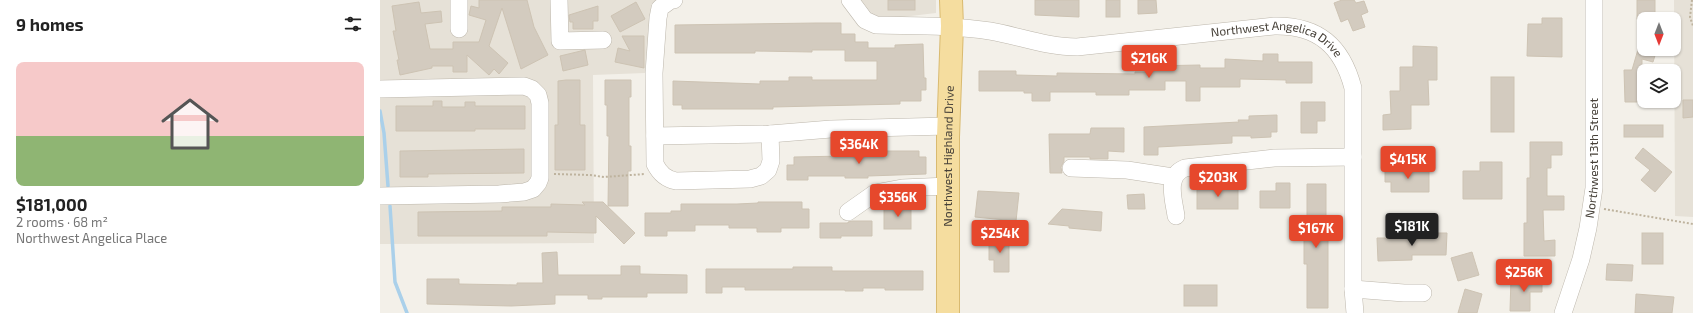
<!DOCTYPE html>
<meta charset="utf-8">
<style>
body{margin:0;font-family:"Exo 2",sans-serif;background:#f6f6f6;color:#222;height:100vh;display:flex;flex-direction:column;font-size:15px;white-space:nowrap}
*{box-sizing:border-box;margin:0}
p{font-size:13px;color:#767676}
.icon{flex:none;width:22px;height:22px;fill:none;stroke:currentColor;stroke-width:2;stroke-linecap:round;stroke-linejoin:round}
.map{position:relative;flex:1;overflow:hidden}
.drawer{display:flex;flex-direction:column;background:#fff;width:380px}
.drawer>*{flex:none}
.needle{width:26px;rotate:180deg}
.buttons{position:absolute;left:1257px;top:12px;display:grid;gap:8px}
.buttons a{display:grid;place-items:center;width:44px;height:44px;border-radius:8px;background:#fff;box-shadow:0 1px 3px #0004;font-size:20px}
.price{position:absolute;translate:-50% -34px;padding:0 9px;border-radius:4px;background:#e6482c;color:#fff;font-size:13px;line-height:26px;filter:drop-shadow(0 1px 2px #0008)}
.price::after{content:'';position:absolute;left:50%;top:24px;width:12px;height:9px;margin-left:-6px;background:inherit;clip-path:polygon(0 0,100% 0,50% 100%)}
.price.on{background:#222;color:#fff}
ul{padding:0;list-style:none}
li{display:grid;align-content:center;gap:8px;height:212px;padding:0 16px}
li span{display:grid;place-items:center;height:124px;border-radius:8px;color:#555}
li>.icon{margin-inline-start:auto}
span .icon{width:72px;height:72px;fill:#fffc;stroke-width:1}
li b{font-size:17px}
h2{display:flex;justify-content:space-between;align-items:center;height:48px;padding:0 16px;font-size:17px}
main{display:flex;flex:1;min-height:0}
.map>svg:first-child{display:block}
.residential{fill:#e6e1d7}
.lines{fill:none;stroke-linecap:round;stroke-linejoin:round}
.stream{stroke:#aad0ea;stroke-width:3.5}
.building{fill:#d3cbbf;stroke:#cdc3b3}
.minor-casing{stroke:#bdb7ac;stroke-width:18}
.major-casing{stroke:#d9ba70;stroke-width:24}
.path{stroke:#beb39e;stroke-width:2;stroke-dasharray:2 2;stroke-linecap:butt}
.minor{stroke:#fff;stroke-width:17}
.major{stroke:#f5dd9f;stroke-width:22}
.labels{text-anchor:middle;stroke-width:3;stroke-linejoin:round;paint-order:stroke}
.street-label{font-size:12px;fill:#464038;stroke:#fff}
</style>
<main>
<section class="drawer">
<h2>9 homes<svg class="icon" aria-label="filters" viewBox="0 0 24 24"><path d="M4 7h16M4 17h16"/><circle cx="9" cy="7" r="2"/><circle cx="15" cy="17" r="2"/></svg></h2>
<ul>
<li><span style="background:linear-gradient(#f6c9c9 60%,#8fb573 0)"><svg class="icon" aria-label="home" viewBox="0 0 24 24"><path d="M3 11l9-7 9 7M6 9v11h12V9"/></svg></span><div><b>$181,000</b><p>2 rooms · 68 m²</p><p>Northwest Angelica Place</p></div></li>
</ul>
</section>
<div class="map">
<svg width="1313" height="313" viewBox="0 0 1313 313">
<rect width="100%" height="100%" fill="#f3f0e9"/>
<g class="residential">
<polygon points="0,0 278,0 270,13 265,73 213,75 214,243 0,244"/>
<polygon points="481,0 556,0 556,13 497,20"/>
<polygon points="1294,0 1313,0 1313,217 1295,216"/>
</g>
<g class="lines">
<g class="stream">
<polyline points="0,111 4,133 8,186"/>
<polyline points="10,206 15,282 27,313"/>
</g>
</g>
<g class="building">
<polygon points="99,0 147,0 154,27 168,55 141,69 122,8 109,46 128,63 119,74 114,69 109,75 87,55 87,72 73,72 73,66 52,66 52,68 20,75 17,60 19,60 13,31 16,31 12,6 39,2 41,13 61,11 62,22 45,24 50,49 73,49 73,42 99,42 106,20 89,15 91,6 99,8"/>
<rect x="508" y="0" width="27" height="10"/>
<polygon points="655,0 699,0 699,17 655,15"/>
<rect x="726" y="0" width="14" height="17"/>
<polygon points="758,0 776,0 777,13 758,14"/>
<polygon points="962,0 974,0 976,3 984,1 988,12 981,15 985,27 973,31 968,19 961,22 954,3"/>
<rect x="1257" y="0" width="18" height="19"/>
<polygon points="256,2 265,19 240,32 231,16"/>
<polygon points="218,6 218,21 213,21 213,29 193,29 193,22 190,22 189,15"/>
<polygon points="1162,18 1182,18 1182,57 1147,56 1148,24 1162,24"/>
<polygon points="436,23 461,23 461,34 475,34 475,42 488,42 488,48 515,48 515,45 543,44 544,78 546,78 546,90 541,90 541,101 520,101 520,104 393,107 393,109 302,109 302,105 293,105 293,81 380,84 380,81 409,81 409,77 432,77 432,80 497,80 497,61 465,61 465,50 432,50 432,52 375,51 375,53 295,53 295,25"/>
<polygon points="242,36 264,36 264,68 235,62 238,48 250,51"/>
<polygon points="1033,46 1057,47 1057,80 1048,80 1049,105 1031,105 1031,129 1003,130 1003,115 1011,114 1010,91 1020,91 1020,67 1033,67"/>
<polygon points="1259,46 1261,46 1261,49 1277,49 1273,62 1262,59 1262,102 1245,102 1244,70 1252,70"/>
<polygon points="205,50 208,65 183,71 180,56"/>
<polygon points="883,54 898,54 898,62 932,62 932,83 906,83 906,80 860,79 860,87 820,87 820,101 806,101 806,81 785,81 785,90 749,90 749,95 716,95 716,92 670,92 670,101 652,101 652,93 644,93 644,91 599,91 599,71 636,71 636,75 677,76 677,73 755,74 755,72 769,72 769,66 820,65 820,68 845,68 845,59 883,61"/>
<rect x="1111" y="77" width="23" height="55"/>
<polygon points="186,80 200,80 200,125 205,125 205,170 175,170 175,125 178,125 178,81"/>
<polygon points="225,80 251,80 251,97 249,97 249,146 251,146 251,171 248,171 248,206 228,206 229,136 227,136 227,105 225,105"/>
<polygon points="1303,100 1313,100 1313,117 1303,118"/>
<polygon points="53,101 62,101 62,107 85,107 85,102 95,102 95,106 145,106 145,129 95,129 95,131 16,131 16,106 53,106"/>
<polygon points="921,102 945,102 945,121 937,121 937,133 921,133"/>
<polygon points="897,115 897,132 891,132 891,137 871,138 871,136 852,136 852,143 778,147 778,155 764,155 764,127 859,122 858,120 869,120 869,116"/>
<rect x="1244" y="125" width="39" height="12"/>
<polygon points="711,128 744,128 744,152 728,151 728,159 710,159 710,157 684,157 684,161 681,167 682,173 670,173 669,134 710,134"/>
<polygon points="1150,142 1182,142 1182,155 1171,155 1171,168 1167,168 1167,196 1184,196 1184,210 1163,210 1164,241 1175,240 1175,256 1144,256 1144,223 1147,223 1147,178 1150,178"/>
<polygon points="1263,148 1292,172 1275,192 1261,180 1270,170 1255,158"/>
<polygon points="144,149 144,173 48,174 48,177 20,177 20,151"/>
<polygon points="496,151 539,151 539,157 546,157 546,174 488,176 488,178 465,178 465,176 428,176 428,180 407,180 407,165 414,165 414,157 465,156 465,153 496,153"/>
<polygon points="1100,162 1122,162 1122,199 1083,199 1083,171 1100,171"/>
<polygon points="1005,168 1049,168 1049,192 1011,192 1011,182 1005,182"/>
<polygon points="896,183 910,183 910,208 880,208 880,191 896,191"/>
<polygon points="927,184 946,184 946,216 939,216 939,235 948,235 948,308 927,308 927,264 924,264 924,225 927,225"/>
<rect x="817" y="188" width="41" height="21"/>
<polygon points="598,191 639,193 636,221 595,217"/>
<polygon points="764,194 765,209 748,209 747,195"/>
<polygon points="202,202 223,202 255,233 244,244 216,216 216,233 167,232 167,236 38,236 38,212 122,211 122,207 171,207 171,204 205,205"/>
<polygon points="378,202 422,202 422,209 429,209 429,228 401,228 401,232 377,232 377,228 349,228 349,225 315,225 315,231 287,231 287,236 265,236 265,213 291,213 291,211 301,211 301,204 357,204 378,203"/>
<rect x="504" y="207" width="27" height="22"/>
<polygon points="682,209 722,212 721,231 689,228 689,226 668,224"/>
<polygon points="472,221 492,221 492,236 461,236 461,238 440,238 440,223 468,223 468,222"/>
<polygon points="1036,233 1067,233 1066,255 1032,255 1032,260 998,261 997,238 1036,238"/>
<rect x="1262" y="233" width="21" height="31"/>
<polygon points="609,238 629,238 629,272 614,272 614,260 609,260"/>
<polygon points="177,252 178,275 241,275 241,266 260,266 260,274 307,275 307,293 267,293 267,297 222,297 222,299 208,299 208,295 175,295 175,304 131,306 47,304 47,279 79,279 79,284 137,285 137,283 163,283 162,253"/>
<polygon points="1092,252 1099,275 1078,281 1071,258"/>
<polygon points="1227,264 1253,265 1252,281 1226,280"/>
<polygon points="413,267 452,267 452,271 543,271 543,290 505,290 505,288 483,288 483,291 465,291 465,290 365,290 365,287 342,287 342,293 326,293 326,269 413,269"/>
<polygon points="1131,278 1162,278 1162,292 1150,292 1150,311 1130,311"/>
<rect x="804" y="285" width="33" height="21"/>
<polygon points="1085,289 1102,294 1097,313 1078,313"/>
<polygon points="1256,294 1294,297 1292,313 1255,313"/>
</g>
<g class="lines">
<defs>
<g id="minor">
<polyline points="79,0 79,29"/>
<polyline points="179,0 180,41 223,40"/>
<path d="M 294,0 L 291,0 L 280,8 L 278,18 L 274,73 L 275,164 C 280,174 286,179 296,181 L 370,179 L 381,176 L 388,170 L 391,161 L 390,134"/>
<path id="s1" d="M 470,0 L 485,20 L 496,25 C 534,26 572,25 610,31 C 639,36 667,47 697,47 L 894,26 C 938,25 962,46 973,88 L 973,289 L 975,313"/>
<polyline points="0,89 144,86 152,89 158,95 160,103 160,178 158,183 153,189 144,192 119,194 0,196"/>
<polyline points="275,136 390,134 451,129 568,126"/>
<polyline points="691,168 747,170 793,177"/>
<polyline points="468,212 495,193 522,188 568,186"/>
<path d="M 796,216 C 794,200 785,176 805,168 L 894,158 L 973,157"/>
<polyline points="973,289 1024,293 1043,293"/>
<path id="s2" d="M 1183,313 L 1201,259 L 1208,228 L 1214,188 L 1214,0"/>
</g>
<g id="major">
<path id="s3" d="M 568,313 L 568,137 L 572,26 L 571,0"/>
</g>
</defs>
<use href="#minor" class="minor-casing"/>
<use href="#major" class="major-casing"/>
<g class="path">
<polyline points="1312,0 1310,17 1313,26"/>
<polyline points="174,174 210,175 224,177 265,174"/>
<polyline points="1224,209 1313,224"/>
</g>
<use href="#minor" class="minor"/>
<use href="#major" class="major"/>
</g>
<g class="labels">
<g class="street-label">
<text dy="4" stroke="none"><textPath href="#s1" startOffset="444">Northwest Angelica Drive</textPath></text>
<text dy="4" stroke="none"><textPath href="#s3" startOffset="157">Northwest Highland Drive</textPath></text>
<text dy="4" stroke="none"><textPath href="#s2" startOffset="159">Northwest 13th Street</textPath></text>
</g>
</g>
</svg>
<div class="buttons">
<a><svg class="needle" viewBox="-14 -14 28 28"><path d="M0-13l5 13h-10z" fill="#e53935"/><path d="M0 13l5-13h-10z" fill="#767676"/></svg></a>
<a><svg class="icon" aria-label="layers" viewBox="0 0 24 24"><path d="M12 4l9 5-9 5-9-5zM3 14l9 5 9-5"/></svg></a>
</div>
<b class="price" style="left:769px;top:79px">$216K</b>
<b class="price" style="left:479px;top:165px">$364K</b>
<b class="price" style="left:1028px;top:180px">$415K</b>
<b class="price" style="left:838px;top:198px">$203K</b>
<b class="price" style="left:518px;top:218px">$356K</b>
<b class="price on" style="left:1032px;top:247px">$181K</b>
<b class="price" style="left:936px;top:249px">$167K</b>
<b class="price" style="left:620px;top:254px">$254K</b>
<b class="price" style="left:1144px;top:293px">$256K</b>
</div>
</main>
